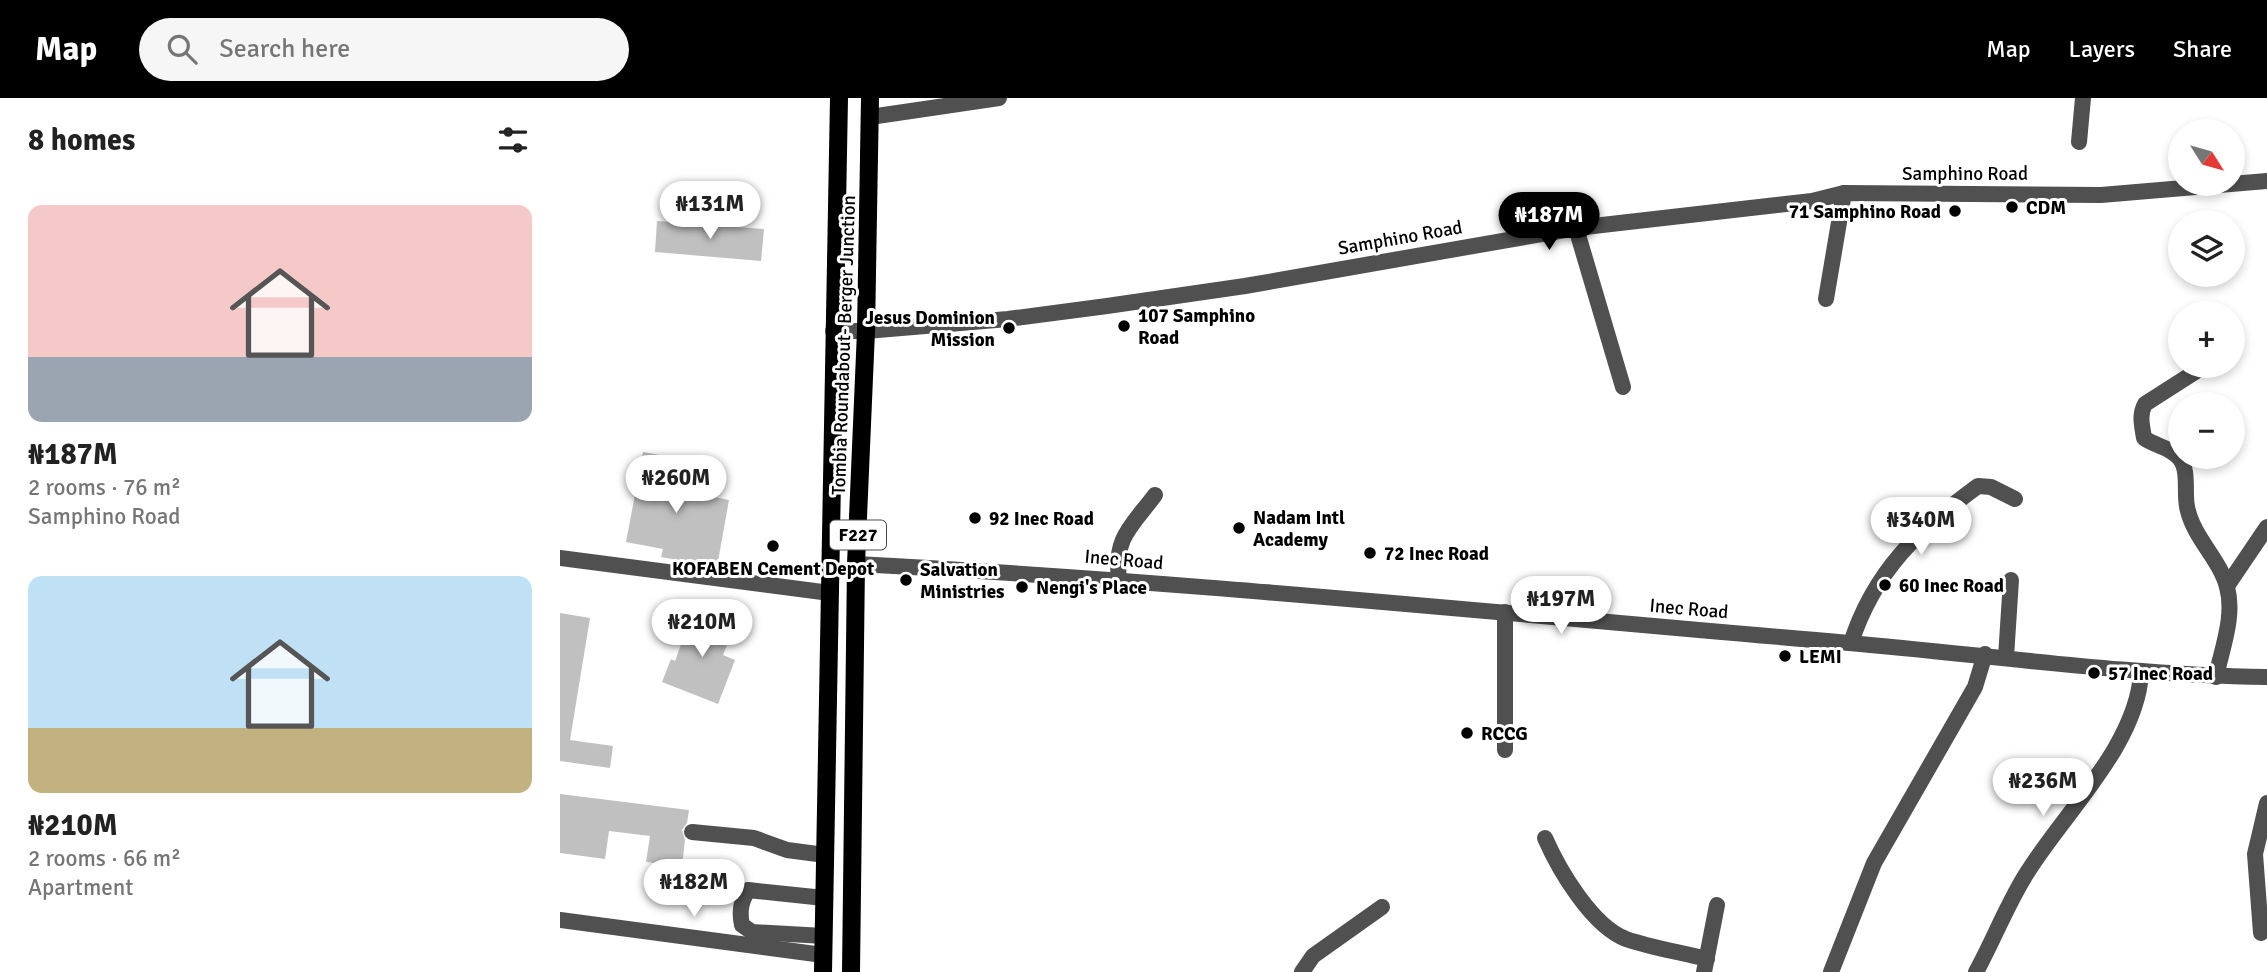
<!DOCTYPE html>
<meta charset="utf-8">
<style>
body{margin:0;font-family:Signika,sans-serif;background:#f6f6f6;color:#222;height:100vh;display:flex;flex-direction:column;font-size:26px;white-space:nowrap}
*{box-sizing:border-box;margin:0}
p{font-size:23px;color:#767676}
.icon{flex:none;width:38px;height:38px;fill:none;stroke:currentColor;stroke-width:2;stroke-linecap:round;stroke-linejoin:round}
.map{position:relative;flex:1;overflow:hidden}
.panel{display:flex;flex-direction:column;background:#fff;width:560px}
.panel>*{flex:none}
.needle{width:46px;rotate:127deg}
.fabs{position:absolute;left:1608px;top:21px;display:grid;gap:14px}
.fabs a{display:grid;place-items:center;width:77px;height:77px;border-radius:50%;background:#fff;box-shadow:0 4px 10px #0003;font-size:35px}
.price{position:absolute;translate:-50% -60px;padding:0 16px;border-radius:24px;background:#fff;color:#222;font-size:23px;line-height:46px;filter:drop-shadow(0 2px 4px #0008)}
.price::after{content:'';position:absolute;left:50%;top:42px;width:21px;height:16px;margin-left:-10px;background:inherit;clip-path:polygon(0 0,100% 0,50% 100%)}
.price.selected{background:#000;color:#fff}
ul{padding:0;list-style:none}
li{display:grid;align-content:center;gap:14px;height:371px;padding:0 28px}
li span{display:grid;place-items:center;height:217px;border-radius:14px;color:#555}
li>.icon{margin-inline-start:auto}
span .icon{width:126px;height:126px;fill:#fffc;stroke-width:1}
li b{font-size:30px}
h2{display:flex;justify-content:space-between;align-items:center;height:84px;padding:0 28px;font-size:30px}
header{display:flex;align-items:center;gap:42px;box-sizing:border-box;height:98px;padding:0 35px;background:#000;color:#fff}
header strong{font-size:33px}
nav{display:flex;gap:38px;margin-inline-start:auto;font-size:24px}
.search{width:490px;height:63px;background:#f6f6f6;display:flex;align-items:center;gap:18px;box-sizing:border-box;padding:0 24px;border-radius:38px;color:#767676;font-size:26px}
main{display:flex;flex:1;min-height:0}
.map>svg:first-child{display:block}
.building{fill:#c0c0c0}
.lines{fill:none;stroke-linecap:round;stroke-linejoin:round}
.minor{stroke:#505050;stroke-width:16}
.major{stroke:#000;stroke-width:18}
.poi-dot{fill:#000;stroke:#fff;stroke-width:2.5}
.labels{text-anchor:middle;stroke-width:6;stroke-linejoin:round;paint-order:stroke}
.shield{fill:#fff;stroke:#4c4c4c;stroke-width:2}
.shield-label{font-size:18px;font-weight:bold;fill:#000}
.street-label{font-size:19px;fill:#000;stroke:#fff}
.poi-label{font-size:19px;font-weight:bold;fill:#000;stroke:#fff;text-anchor:start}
</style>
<header>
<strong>Map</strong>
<div class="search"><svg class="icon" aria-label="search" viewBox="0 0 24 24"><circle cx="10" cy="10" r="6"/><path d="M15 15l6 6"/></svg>Search here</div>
<nav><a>Map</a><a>Layers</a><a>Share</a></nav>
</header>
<main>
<section class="panel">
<h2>8 homes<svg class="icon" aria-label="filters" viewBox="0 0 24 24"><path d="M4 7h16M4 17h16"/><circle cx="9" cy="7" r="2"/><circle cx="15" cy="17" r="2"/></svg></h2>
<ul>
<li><span style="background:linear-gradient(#f6c9c9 70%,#9aa5b1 0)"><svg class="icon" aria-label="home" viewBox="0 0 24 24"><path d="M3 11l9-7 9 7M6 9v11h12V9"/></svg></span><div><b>₦187M</b><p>2 rooms · 76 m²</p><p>Samphino Road</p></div></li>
<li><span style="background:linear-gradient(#bfe0f5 70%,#c2b280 0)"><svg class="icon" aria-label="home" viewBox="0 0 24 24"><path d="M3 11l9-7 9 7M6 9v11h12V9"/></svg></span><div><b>₦210M</b><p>2 rooms · 66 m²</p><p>Apartment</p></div></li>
</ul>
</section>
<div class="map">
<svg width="1707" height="874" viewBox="0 0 1707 874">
<rect width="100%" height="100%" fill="#fff"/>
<g class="building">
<polygon points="97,123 204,131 201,163 95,154"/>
<polygon points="83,354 105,358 103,371 139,378 137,388 150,390 149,398 169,402 157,469 101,459 103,451 66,444"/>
<polygon points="133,514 174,529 163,557 175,562 158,606 102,584 111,561 115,563"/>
<polygon points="0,515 30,520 10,642 53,648 50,670 0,663"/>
<polygon points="0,696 129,712 127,725 122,732 125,742 122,768 86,764 90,738 49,733 45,761 0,755"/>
</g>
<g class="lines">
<g class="minor">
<polyline points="310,19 439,0"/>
<polyline points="1519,44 1523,0"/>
<polyline points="1016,130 1063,289"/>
<polyline points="1266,201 1284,95"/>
<polyline points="273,233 306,233 448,221 547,208 685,188 1016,130 1252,103 1284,95 1541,97 1707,83"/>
<path d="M 1635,274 L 1585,306 C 1579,317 1582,327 1584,340 C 1595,348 1611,349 1620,361 C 1630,374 1623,398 1628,413 C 1635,441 1660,462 1667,489 C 1675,518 1662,550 1656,579"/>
<polyline points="0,460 270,495"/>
<path d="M 296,466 C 628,483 958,517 1289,545 C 1428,557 1567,577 1707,579"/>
<path d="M 559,482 C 554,439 571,429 595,397"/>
<polyline points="1667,488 1707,429"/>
<polyline points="945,514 945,652"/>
<path d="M 1291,545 C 1314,473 1359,431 1418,388 L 1431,389 L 1455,401"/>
<polyline points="1446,559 1451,482"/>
<polyline points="132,734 194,740 227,752 265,757"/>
<path d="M 985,740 C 999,772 1032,828 1066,841 C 1092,850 1120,854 1147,861"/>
<polyline points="0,822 263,857"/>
<polyline points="1701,835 1695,756 1707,705"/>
<path d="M 264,838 L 192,834 L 182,827 C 179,813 181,804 188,792 L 264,800"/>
<polyline points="742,874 753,858 822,809"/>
<polyline points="1144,874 1157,807"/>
<polyline points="1271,874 1314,765 1415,589 1425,556"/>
<path d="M 1416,874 C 1433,843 1446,809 1465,778 C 1501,718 1577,648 1581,575"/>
</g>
<g class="major">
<polyline points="263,874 279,0"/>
<polyline points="291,874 296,466 306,233 310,0"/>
</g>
</g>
<g class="poi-dot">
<circle cx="1452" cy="109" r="7"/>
<circle cx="1395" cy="113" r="7"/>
<circle cx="564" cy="228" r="7"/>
<circle cx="449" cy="230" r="7"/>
<circle cx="415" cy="420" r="7"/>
<circle cx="679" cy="430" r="7"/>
<circle cx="213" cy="448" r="7"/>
<circle cx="810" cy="455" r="7"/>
<circle cx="346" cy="482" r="7"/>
<circle cx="1325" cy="487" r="7"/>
<circle cx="462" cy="489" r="7"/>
<circle cx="1225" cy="558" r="7"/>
<circle cx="1534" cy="575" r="7"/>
<circle cx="907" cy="635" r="7"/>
</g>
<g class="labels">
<rect class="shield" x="270" y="422.5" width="56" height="29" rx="5"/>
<g class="shield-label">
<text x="298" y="443">F227</text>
</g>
<g class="street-label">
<text x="1405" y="82">Samphino Road</text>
<text transform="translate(840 139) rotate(-10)" y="7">Samphino Road</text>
<text transform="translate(283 247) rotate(-88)" y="7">Tombia Roundabout- Berger Junction</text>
<text transform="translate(564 461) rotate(5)" y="7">Inec Road</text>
<text transform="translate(1129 510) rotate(5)" y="7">Inec Road</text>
</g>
<g class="poi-label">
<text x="1466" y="116">CDM</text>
<text x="1381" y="120" text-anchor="end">71 Samphino Road</text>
<text x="578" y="224">107 Samphino<tspan x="578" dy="22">Road</tspan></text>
<text x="435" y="226" text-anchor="end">Jesus Dominion<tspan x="435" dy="22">Mission</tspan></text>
<text x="693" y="426">Nadam Intl<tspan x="693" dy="22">Academy</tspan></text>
<text x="429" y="427">92 Inec Road</text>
<text x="824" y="462">72 Inec Road</text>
<text x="213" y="477" text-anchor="middle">KOFABEN Cement Depot</text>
<text x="360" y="478">Salvation<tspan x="360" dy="22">Ministries</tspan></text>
<text x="1339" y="494">60 Inec Road</text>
<text x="476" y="496">Nengi's Place</text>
<text x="1239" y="565">LEMI</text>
<text x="1548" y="582">57 Inec Road</text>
<text x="921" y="642">RCCG</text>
</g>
</g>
</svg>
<div class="fabs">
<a><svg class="needle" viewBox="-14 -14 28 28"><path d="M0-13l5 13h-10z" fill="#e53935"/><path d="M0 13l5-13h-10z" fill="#767676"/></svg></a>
<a><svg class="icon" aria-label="layers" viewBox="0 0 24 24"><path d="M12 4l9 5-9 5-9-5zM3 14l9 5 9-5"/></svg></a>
<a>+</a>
<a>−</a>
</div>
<b class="price" style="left:150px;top:143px">₦131M</b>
<b class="price selected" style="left:989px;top:154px">₦187M</b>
<b class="price" style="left:116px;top:417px">₦260M</b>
<b class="price" style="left:1361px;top:459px">₦340M</b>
<b class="price" style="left:1001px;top:538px">₦197M</b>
<b class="price" style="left:142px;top:561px">₦210M</b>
<b class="price" style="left:1483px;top:720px">₦236M</b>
<b class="price" style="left:134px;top:821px">₦182M</b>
</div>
</main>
